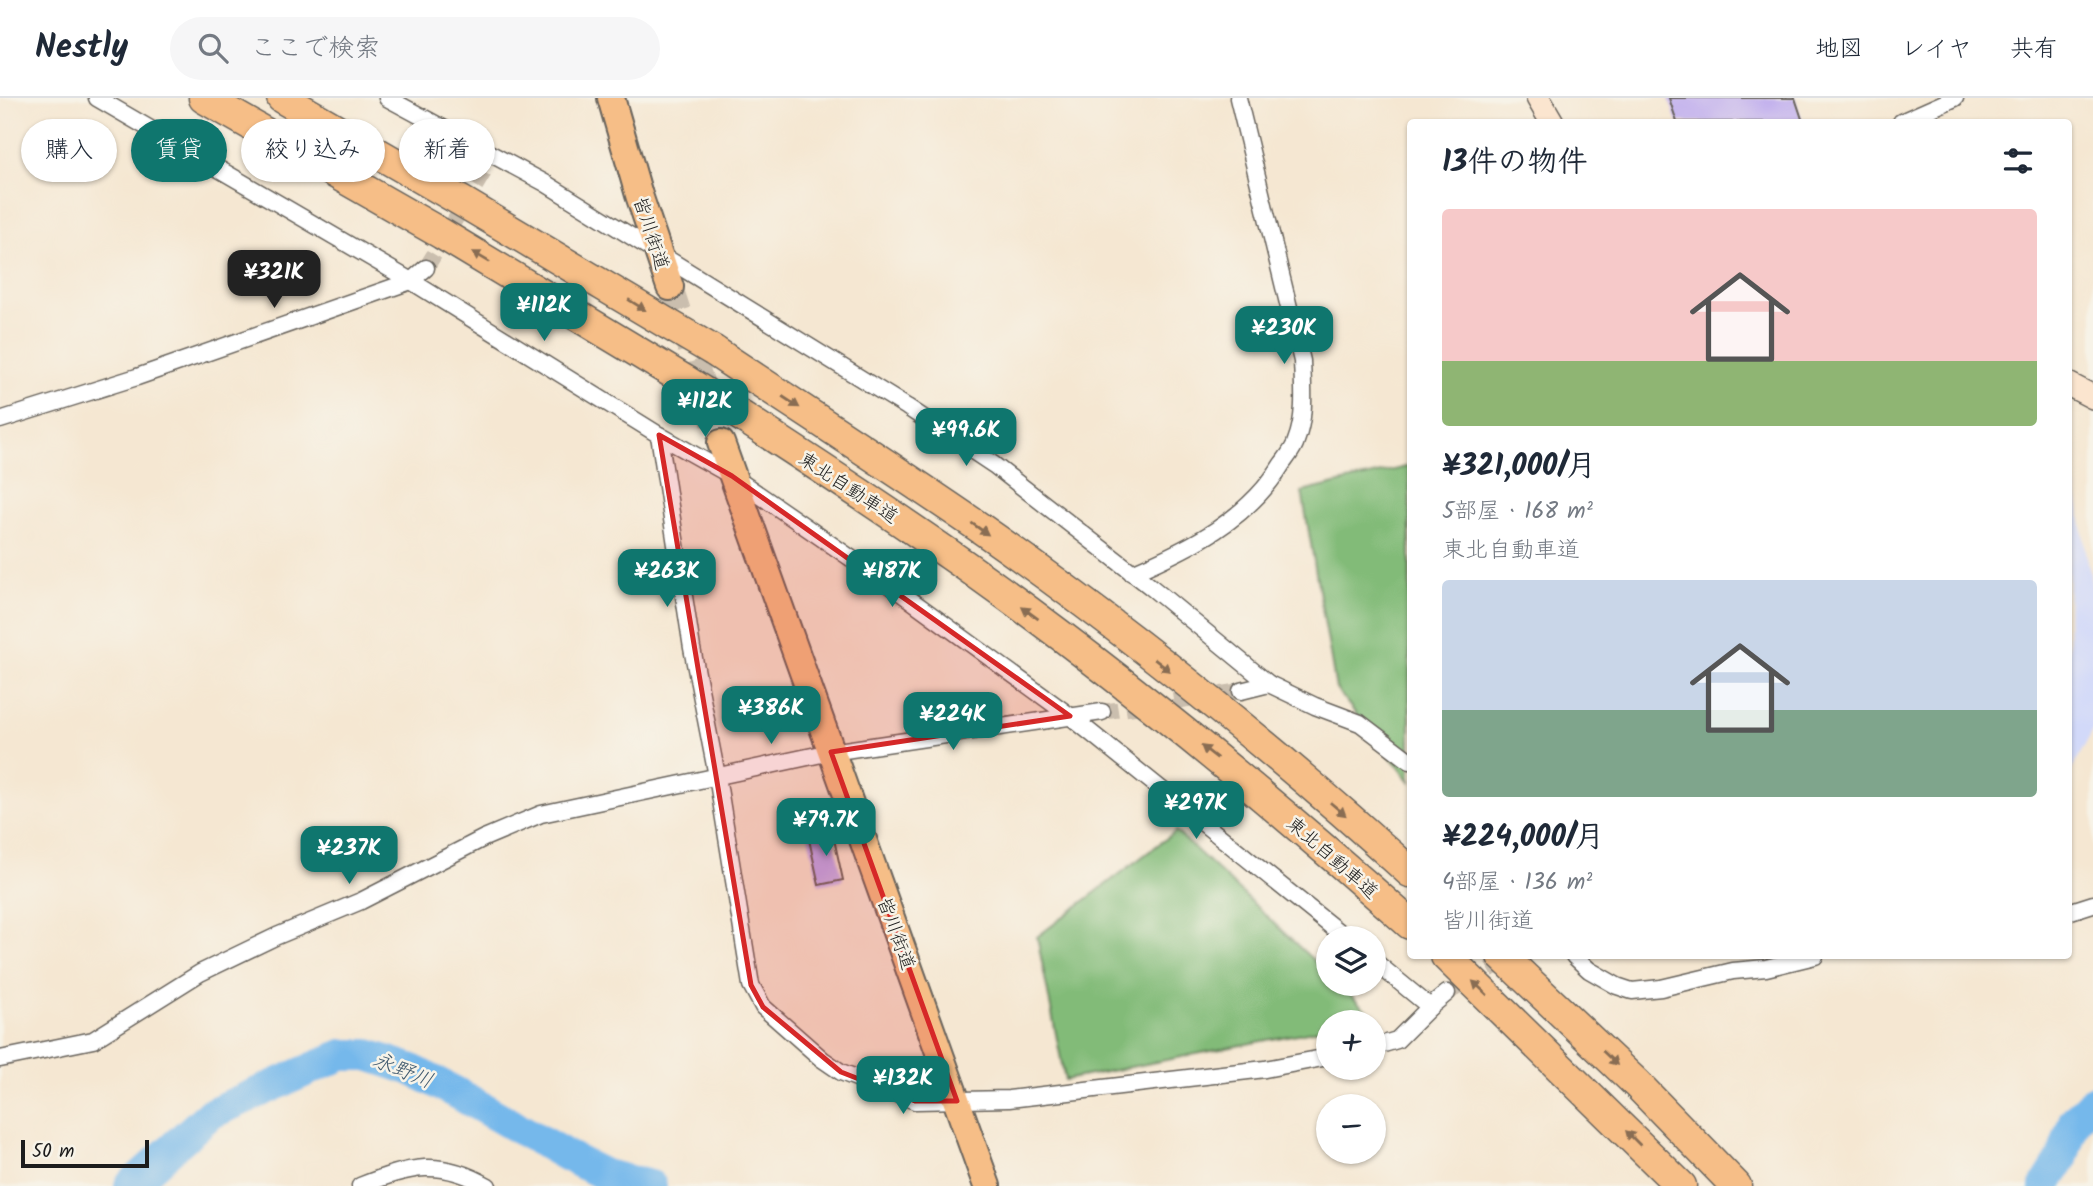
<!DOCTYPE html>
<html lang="ja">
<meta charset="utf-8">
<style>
body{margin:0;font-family:Kalam,"Klee One",sans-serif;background:#f6f6f7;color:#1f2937;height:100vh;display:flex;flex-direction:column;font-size:26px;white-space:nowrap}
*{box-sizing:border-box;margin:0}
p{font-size:23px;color:#747a83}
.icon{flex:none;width:38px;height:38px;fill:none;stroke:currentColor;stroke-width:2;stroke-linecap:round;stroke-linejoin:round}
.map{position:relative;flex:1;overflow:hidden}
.drawer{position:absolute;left:1407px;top:21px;width:665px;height:840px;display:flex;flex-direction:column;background:#fff;border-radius:7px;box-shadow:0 2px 5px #0004}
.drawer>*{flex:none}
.hud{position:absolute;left:21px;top:21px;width:665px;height:63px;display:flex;gap:14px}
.buttons{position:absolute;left:1316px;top:828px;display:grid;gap:14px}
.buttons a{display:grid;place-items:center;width:70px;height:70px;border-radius:50%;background:#fff;box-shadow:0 2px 5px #0004;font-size:35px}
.scale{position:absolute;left:21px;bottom:18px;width:128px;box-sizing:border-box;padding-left:7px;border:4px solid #1c1c1c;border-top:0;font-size:19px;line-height:24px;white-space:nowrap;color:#1c1c1c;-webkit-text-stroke:5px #f7f3e8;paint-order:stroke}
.price{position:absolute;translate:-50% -60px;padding:0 16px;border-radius:14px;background:#0f766e;color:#fff;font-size:23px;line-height:46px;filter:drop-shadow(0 2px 4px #0008)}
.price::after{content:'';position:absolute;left:50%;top:42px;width:21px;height:16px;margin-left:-10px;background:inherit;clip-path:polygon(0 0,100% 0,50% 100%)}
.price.on{background:#222;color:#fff}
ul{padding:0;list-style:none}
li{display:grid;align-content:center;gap:14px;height:371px;padding:0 35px}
li span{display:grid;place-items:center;height:217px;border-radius:7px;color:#555}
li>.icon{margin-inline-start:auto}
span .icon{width:126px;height:126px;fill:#fffc;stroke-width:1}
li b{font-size:30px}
h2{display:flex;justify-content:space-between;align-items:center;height:84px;padding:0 35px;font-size:30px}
.chip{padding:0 24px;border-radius:32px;background:#fff;box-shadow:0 2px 5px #0004;font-size:24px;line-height:63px}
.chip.on{background:#0f766e;color:#fff}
header{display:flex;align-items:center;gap:42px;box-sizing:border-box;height:98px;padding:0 35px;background:#fff;border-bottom:2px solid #e0e1e3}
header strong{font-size:33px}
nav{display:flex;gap:38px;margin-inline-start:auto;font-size:24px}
.search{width:490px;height:63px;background:#f6f6f7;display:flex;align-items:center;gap:18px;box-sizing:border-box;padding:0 24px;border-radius:38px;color:#747a83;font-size:26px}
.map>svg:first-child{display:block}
.built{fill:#d2d9f9}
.forest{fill:#82bb78;stroke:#4f6c4a;stroke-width:2}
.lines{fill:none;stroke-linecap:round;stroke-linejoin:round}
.river{stroke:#75b8eb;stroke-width:32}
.building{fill:#bdaaee}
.street-tunnel{stroke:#cabeae;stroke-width:16;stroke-dasharray:16 8;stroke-linecap:butt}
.primary-tunnel{stroke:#cabeae;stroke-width:26;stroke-dasharray:26 13;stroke-linecap:butt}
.street-casing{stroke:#68635c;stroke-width:19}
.secondary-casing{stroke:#68635c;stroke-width:26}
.primary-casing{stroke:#68635c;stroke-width:30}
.highway-casing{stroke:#68635c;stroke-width:33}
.street{stroke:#fff;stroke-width:16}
.secondary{stroke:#fbe5cf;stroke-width:23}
.primary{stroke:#f6be87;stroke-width:26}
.highway{stroke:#f6be87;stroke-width:30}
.highway-bridge-casing{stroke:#68635c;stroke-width:33;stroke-linecap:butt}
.highway-bridge{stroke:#f6be87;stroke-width:30}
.oneway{fill:#896d52}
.marked{fill:#d62828;fill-opacity:0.2;stroke:#d62828;stroke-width:5;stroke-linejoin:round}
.labels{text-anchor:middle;stroke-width:5;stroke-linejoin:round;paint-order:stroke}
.street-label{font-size:19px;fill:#1c1c1c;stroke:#f7f3e8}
.water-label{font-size:21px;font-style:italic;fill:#405a6f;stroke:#f7f3e8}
</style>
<header>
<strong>Nestly</strong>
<div class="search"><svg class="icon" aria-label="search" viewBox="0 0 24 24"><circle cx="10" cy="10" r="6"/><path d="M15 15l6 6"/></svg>ここで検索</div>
<nav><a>地図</a><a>レイヤ</a><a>共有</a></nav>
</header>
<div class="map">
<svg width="2093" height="1088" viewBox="0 0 2093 1088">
<rect width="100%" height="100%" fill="#f7f3e8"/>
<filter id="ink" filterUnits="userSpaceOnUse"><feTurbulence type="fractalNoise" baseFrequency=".0143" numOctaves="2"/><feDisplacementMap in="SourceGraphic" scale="14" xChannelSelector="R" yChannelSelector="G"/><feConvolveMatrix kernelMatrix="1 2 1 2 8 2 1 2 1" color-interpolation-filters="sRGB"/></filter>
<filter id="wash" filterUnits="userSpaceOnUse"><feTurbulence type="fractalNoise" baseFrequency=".00686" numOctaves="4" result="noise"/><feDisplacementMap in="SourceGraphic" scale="28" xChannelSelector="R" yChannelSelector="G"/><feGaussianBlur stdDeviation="1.57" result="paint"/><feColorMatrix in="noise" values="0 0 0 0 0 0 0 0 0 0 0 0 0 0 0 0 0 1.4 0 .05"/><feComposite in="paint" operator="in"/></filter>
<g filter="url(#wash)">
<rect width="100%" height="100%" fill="#f5e7d2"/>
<polygon class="built" points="2068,346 2093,494 2093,632 2069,677"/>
<g class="forest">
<polygon points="1410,368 1410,683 1336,591 1302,394"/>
<polygon points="1176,733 1328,876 1328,886 1338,886 1376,921 1359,924 1328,924 1328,930 1065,982 1037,839"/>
</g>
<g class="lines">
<g class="river">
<polyline points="130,1088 210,1016 342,957 368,957 410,971 453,993 567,1058 605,1077 651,1088"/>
<polyline points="2045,1088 2062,1061 2074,1023 2093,1003"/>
</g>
</g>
<g id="blocks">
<g class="building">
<polygon points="1669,0 1795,0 1803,24 1677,24"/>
<polygon points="832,732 843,782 819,787 808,737"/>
</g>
</g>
</g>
<g filter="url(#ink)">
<use href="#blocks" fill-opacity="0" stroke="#68635c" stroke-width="2"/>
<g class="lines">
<g class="street-tunnel">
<polyline points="426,170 485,72"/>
<polyline points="1102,614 1241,593"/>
<polyline points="1447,895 1510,860"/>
</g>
<polyline class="primary-tunnel" points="670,189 721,345"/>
<defs>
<g id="street">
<polyline points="97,0 411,183 659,337 732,378 897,492 1070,618 1346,840"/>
<polyline points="387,0 545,85 907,309 994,367 1151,489 1269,586 1315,608 1360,625 1410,663"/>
<polyline points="1901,24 1955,0"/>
<polyline points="0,322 137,279 411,183 426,170"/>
<polyline points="659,337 692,550 717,678 751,887 763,909 822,961 841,974 915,1003 1009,1001 1265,971 1328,959"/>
<path d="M 1132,475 C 1190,450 1248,422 1282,366 C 1287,359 1294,351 1296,343 C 1306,318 1303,290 1302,263 L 1238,0"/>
<polyline points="1241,593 1269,586"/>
<polyline points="2068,814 2093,806"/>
<polyline points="1574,858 1589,872 1617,888 1632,893 1661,890 1733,873 1766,870 1815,858"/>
<polyline points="1374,863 1430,909 1447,895"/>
<polyline points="1374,949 1397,942 1430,909"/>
<polyline points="0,961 93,942 200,875 277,838 361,803 484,740 541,716 831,654 1102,614"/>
<path d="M 360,1088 C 410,1068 440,1060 488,1088"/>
</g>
<g id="secondary">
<polyline points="1538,0 1552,24"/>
<polyline points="2068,286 2093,299"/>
</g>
<g id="primary">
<polyline points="611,0 639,97 670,189"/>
<polyline points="721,345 987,1088"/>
</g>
<g id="highway">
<polyline points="204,0 442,136 686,283"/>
<polyline points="282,0 461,103 668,226"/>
<path d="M 714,253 C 804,313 895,371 983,432 C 1132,536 1276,653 1410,774"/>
<path d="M 732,312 C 811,363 889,414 966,468 C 1121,578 1268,700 1410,826"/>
<polyline points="1446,858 1681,1088"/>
<polyline points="1502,858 1637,986 1736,1088"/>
</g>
</defs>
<use href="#street" class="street-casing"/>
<use href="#secondary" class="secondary-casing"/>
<use href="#primary" class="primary-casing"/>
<use href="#highway" class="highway-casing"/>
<use href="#street" class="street"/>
<use href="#secondary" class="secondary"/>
<use href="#primary" class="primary"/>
<use href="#highway" class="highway"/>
<defs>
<g id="highway-bridge">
<polyline points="668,226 714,253"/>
<polyline points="686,283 732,312"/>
</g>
</defs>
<use href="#highway-bridge" class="highway-bridge-casing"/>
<use href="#highway-bridge" class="highway-bridge"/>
</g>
<defs><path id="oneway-solid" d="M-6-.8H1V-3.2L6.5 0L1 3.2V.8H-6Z" transform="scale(1.75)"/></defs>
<g class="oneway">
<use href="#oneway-solid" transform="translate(481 159) rotate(-149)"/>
<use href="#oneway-solid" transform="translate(637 207) rotate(32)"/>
<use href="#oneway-solid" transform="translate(791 304) rotate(33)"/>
<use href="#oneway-solid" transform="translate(980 431) rotate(35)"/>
<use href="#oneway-solid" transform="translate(1030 515) rotate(-144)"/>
<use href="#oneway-solid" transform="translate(1162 567) rotate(38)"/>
<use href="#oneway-solid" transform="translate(1209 654) rotate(-142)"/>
<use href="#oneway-solid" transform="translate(1338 711) rotate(40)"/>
<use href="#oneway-solid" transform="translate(1480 890) rotate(-137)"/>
<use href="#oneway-solid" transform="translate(1610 960) rotate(44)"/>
<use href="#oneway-solid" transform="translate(1633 1040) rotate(-135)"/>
</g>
</g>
<path class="marked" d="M 659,337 L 732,378 L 1070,618 L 831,654 L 957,1003 L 915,1003 L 841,974 L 763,909 L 751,887 Z"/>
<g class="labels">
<g class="street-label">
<text transform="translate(652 135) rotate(72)" y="7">皆川街道</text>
<text transform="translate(849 389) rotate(33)" y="7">東北自動車道</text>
<text transform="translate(1333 759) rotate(41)" y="7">東北自動車道</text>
<text transform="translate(897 835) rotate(70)" y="7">皆川街道</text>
</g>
<g class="water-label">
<text transform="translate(403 972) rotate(22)" y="7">永野川</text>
</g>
</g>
</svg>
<div class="buttons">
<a><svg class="icon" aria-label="layers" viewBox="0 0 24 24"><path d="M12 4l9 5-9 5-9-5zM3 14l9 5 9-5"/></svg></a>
<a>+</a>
<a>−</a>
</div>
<div class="scale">50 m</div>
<b class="price on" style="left:274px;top:212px">¥321K</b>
<b class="price" style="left:544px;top:245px">¥112K</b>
<b class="price" style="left:1284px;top:268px">¥230K</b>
<b class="price" style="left:705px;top:341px">¥112K</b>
<b class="price" style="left:966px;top:370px">¥99.6K</b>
<b class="price" style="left:667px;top:511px">¥263K</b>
<b class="price" style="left:892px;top:511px">¥187K</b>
<b class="price" style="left:771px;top:648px">¥386K</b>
<b class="price" style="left:953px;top:654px">¥224K</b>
<b class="price" style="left:1196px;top:743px">¥297K</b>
<b class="price" style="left:826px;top:760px">¥79.7K</b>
<b class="price" style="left:349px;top:788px">¥237K</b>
<b class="price" style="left:903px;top:1018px">¥132K</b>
<div class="hud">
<a class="chip">購入</a>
<a class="chip on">賃貸</a>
<a class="chip">絞り込み</a>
<a class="chip">新着</a>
</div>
<section class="drawer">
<h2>13件の物件<svg class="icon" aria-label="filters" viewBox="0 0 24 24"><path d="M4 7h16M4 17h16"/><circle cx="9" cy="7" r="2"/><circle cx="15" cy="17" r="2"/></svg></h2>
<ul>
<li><span style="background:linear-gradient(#f6c9c9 70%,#8fb573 0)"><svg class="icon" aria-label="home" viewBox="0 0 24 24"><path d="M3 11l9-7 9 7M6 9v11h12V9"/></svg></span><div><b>¥321,000/月</b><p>5部屋 · 168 m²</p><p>東北自動車道</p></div></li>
<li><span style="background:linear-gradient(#c9d6e8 60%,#7fa58c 0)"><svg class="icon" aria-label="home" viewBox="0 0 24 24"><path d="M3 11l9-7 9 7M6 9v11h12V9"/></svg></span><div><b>¥224,000/月</b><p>4部屋 · 136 m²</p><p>皆川街道</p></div></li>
</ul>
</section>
</div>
